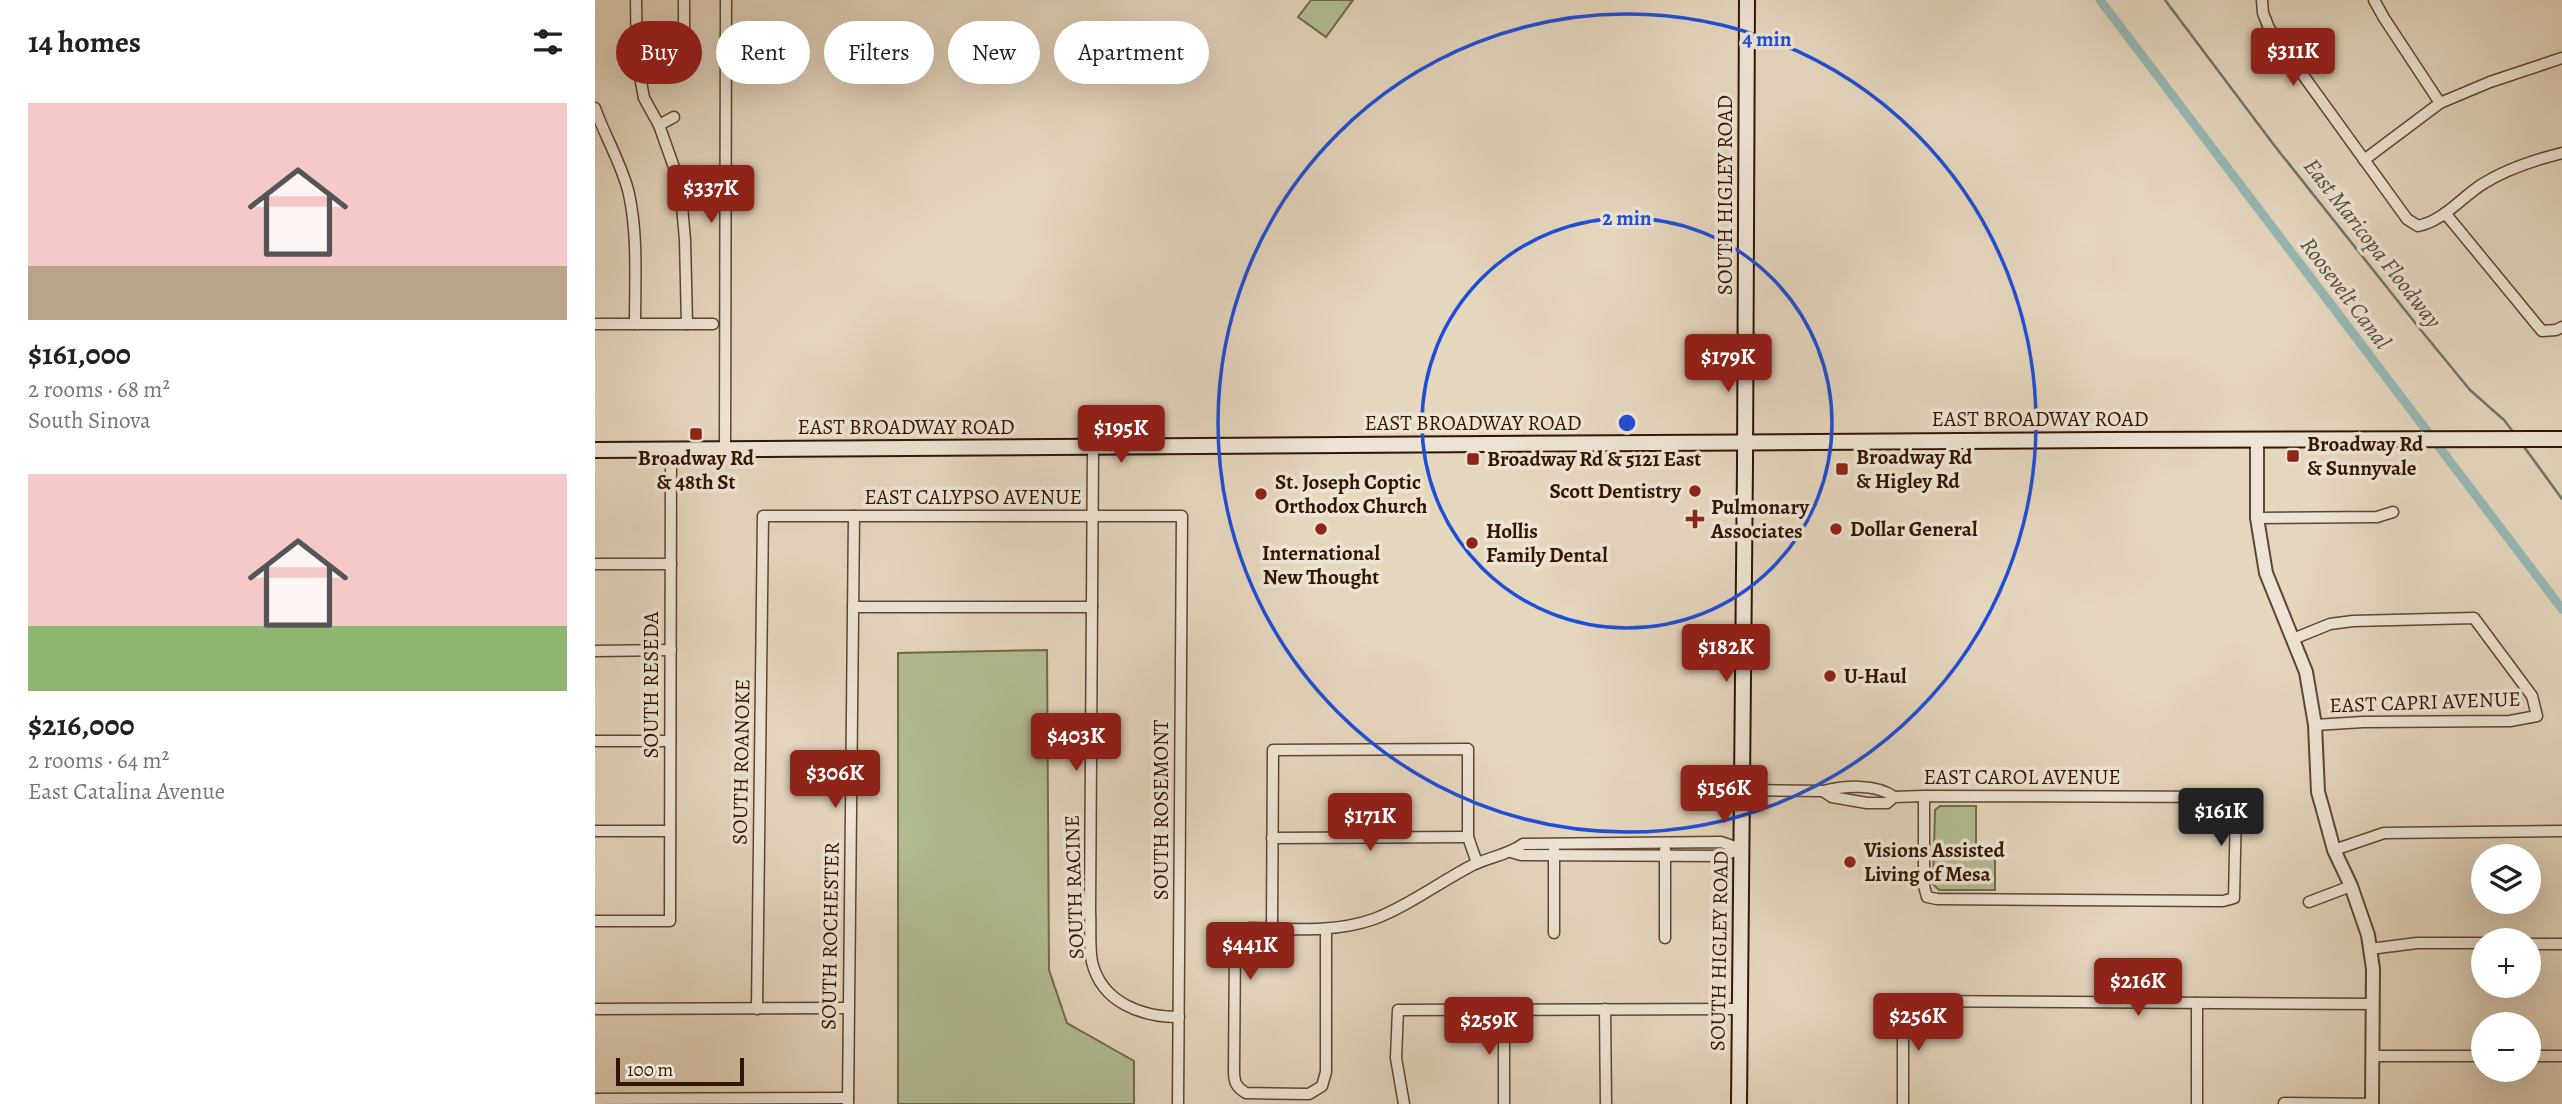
<!DOCTYPE html>
<meta charset="utf-8">
<style>
body{margin:0;font-family:Alegreya,serif;background:#f2f2f2;color:#202124;height:100vh;display:flex;flex-direction:column;font-size:26px;white-space:nowrap}
*{box-sizing:border-box;margin:0}
p{font-size:23px;color:#757577}
.icon{flex:none;width:38px;height:38px;fill:none;stroke:currentColor;stroke-width:2;stroke-linecap:round;stroke-linejoin:round}
.map{position:relative;flex:1;overflow:hidden}
.side{display:flex;flex-direction:column;background:#fff;width:595px}
.side>*{flex:none}
.hud{position:absolute;left:21px;top:21px;width:665px;height:63px;display:flex;gap:14px}
.controls{position:absolute;left:1876px;top:844px;display:grid;gap:14px}
.controls a{display:grid;place-items:center;width:70px;height:70px;border-radius:50%;background:#fff;box-shadow:0 7px 28px #0002;font-size:35px}
.scale{position:absolute;left:21px;bottom:18px;width:128px;box-sizing:border-box;padding-left:7px;border:4px solid #311501;border-top:0;font-size:19px;line-height:24px;white-space:nowrap;color:#311501;-webkit-text-stroke:5px #eee4d5;paint-order:stroke}
.price{position:absolute;translate:-50% -60px;padding:0 16px;border-radius:7px;background:#8f2418;color:#fff;font-size:23px;line-height:46px;filter:drop-shadow(0 2px 4px #0008)}
.price::after{content:'';position:absolute;left:50%;top:42px;width:21px;height:16px;margin-left:-10px;background:inherit;clip-path:polygon(0 0,100% 0,50% 100%)}
.price.selected{background:#222;color:#fff}
ul{padding:0;list-style:none}
li{display:grid;align-content:center;gap:14px;height:371px;padding:0 28px}
li span{display:grid;place-items:center;height:217px;border-radius:0px;color:#555}
li>.icon{margin-inline-start:auto}
span .icon{width:126px;height:126px;fill:#fffc;stroke-width:1}
li b{font-size:30px}
h2{display:flex;justify-content:space-between;align-items:center;height:84px;padding:0 28px;font-size:30px}
.chip{padding:0 24px;border-radius:32px;background:#fff;box-shadow:0 7px 28px #0002;font-size:24px;line-height:63px}
.chip.selected{background:#8f2418;color:#fff}
main{display:flex;flex:1;min-height:0}
.map>svg:first-child{display:block}
.green{fill:#b2be93;stroke:#726a4a;stroke-width:2}
.lines{fill:none;stroke-linecap:round;stroke-linejoin:round}
.stream{stroke:#6e776d;stroke-width:2.5}
.canal{stroke:#96b9b5;stroke-width:9}
.minor-casing{stroke:#5e4530;stroke-width:13}
.tertiary-casing{stroke:#5e4530;stroke-width:16}
.secondary-casing{stroke:#311501;stroke-width:18}
.minor{stroke:#eee4d5;stroke-width:10}
.tertiary{stroke:#eee4d5;stroke-width:12}
.secondary{stroke:#eee4d5;stroke-width:14}
.ring{fill:none;stroke:#1d4ed8;stroke-width:3.5}
.poi-dot{fill:#8f2418;stroke:#eee4d5;stroke-width:2.5}
.labels{text-anchor:middle;stroke-width:7;stroke-linejoin:round;paint-order:stroke}
.street-label{font-size:21px;fill:#311501;stroke:#eee4d5}
.poi-label{font-size:21px;font-weight:bold;fill:#311501;stroke:#eee4d5;text-anchor:start}
.water-label{font-size:23px;font-style:italic;fill:#544e40;stroke:#eee4d5}
.centre{fill:#1d4ed8;stroke:#eee4d5;stroke-width:3.5}
.ring-label{font-size:21px;text-anchor:middle;font-weight:bold;fill:#1d4ed8;stroke:#eee4d5;stroke-width:7;stroke-linejoin:round;paint-order:stroke}
</style>
<main>
<section class="side">
<h2>14 homes<svg class="icon" aria-label="filters" viewBox="0 0 24 24"><path d="M4 7h16M4 17h16"/><circle cx="9" cy="7" r="2"/><circle cx="15" cy="17" r="2"/></svg></h2>
<ul>
<li><span style="background:linear-gradient(#f6c9c9 75%,#b9a48a 0)"><svg class="icon" aria-label="home" viewBox="0 0 24 24"><path d="M3 11l9-7 9 7M6 9v11h12V9"/></svg></span><div><b>$161,000</b><p>2 rooms · 68 m²</p><p>South Sinova</p></div></li>
<li><span style="background:linear-gradient(#f6c9c9 70%,#8fb573 0)"><svg class="icon" aria-label="home" viewBox="0 0 24 24"><path d="M3 11l9-7 9 7M6 9v11h12V9"/></svg></span><div><b>$216,000</b><p>2 rooms · 64 m²</p><p>East Catalina Avenue</p></div></li>
</ul>
</section>
<div class="map">
<svg width="1967" height="1104" viewBox="0 0 1967 1104">
<rect width="100%" height="100%" fill="#e5d6be"/>
<filter id="stains"><feTurbulence type="fractalNoise" baseFrequency=".00286" numOctaves="4"/><feColorMatrix values="0 0 0 0 .2 0 0 0 0 .09 0 0 0 0 .02 0 0 0 .5 -.17"/></filter>
<radialGradient id="worn" r=".72"><stop offset=".6" stop-color="#630" stop-opacity="0"/><stop offset="1" stop-color="#630" stop-opacity=".3"/></radialGradient>
<g class="green">
<polygon points="716,0 758,0 731,37 703,17"/>
<polygon points="452,650 454,970 472,1023 539,1061 539,1104 303,1104 303,653"/>
<polygon points="1345,806 1381,806 1381,847 1400,847 1400,890 1344,890 1338,884 1340,810"/>
</g>
<g class="lines">
<g class="stream">
<polyline points="1570,0 1679,145 1825,329 1875,390 1909,420 1919,433"/>
<polyline points="1927,444 1967,499"/>
</g>
<polyline class="canal" points="1505,0 1967,609"/>
<defs>
<g id="minor">
<polyline points="41,0 42,60 49,98 64,125 81,173 87,206 90,240 92,324"/>
<path d="M 1667,0 L 1668,13 L 1674,28 L 1812,219 L 1823,226 C 1848,221 1865,199 1886,185 C 1911,169 1939,160 1967,153"/>
<polyline points="1779,0 1789,18 1845,103"/>
<polyline points="42,60 89,55 89,0"/>
<path d="M 0,108 C 10,137 27,164 34,194 C 43,236 40,281 40,324"/>
<polyline points="64,125 79,117"/>
<polyline points="1769,160 1845,103 1895,82 1967,58"/>
<polyline points="1850,213 1947,331 1961,330 1967,327"/>
<polyline points="0,324 118,324"/>
<path d="M 498,448 L 495,911 C 496,927 494,946 497,962 C 507,1003 547,1017 584,1017"/>
<polyline points="130,449 131,0"/>
<polyline points="1662,518 1782,517 1798,512"/>
<polyline points="0,564 76,564"/>
<polyline points="258,607 497,607"/>
<polyline points="1698,639 1735,624 1758,621 1879,618 1937,696 1942,716 1915,721 1768,722 1720,725"/>
<polyline points="0,651 76,650"/>
<polyline points="0,741 75,741"/>
<path d="M 1147,790 L 1228,791 C 1249,786 1281,783 1299,797"/>
<polyline points="1228,791 1237,797 1272,803 1292,803 1299,797 1329,796 1639,797 1641,808 1639,898 1628,901 1342,899 1332,897 1329,886 1329,796"/>
<polyline points="0,831 75,831"/>
<polyline points="677,838 873,837"/>
<polyline points="959,850 959,933"/>
<polyline points="1070,850 1070,938"/>
<polyline points="1739,850 1789,833 1967,831"/>
<polyline points="916,852 926,855 1126,856 1146,849"/>
<polyline points="1714,902 1756,886"/>
<polyline points="0,921 75,921 76,449"/>
<polyline points="677,928 678,750 873,749 873,837 882,863"/>
<path d="M 731,929 L 731,1072 L 727,1086 L 714,1094 L 651,1093 C 641,1087 639,1082 639,1071 L 640,943 C 643,934 648,931 655,928 C 696,929 740,933 779,919 C 813,906 842,884 874,867 C 892,857 912,856 928,844 L 1126,842 L 1146,849"/>
<polyline points="1934,944 1967,944"/>
<polyline points="1775,949 1822,943 1888,943"/>
<polyline points="0,1009 253,1008"/>
<polyline points="162,1009 168,516 587,516 583,1104"/>
<polyline points="1010,1009 1011,1104"/>
<polyline points="909,1010 909,1104"/>
<polyline points="1778,1056 1888,1056"/>
<polyline points="1934,1056 1967,1056"/>
<polyline points="0,1099 253,1098"/>
<polyline points="1689,1103 1777,1104"/>
<polyline points="253,1104 259,516"/>
<polyline points="809,1104 801,1058 803,1010 1144,1009"/>
<polyline points="1308,1104 1308,1001 1778,1004"/>
<polyline points="1602,1104 1602,1003"/>
</g>
<polyline id="tertiary" points="1662,440 1662,518 1671,573 1711,672 1720,725 1723,792 1727,806 1739,850 1756,886 1773,935 1778,969 1777,1104"/>
<g id="secondary">
<polyline points="0,450 1509,440 1967,439"/>
<polyline points="1144,1104 1150,465 1152,0"/>
</g>
</defs>
<use href="#minor" class="minor-casing"/>
<use href="#tertiary" class="tertiary-casing"/>
<use href="#secondary" class="secondary-casing"/>
<use href="#minor" class="minor"/>
<use href="#tertiary" class="tertiary"/>
<use href="#secondary" class="secondary"/>
</g>
<g class="ring">
<circle cx="1032" cy="423" r="205"/>
<circle cx="1032" cy="423" r="409"/>
</g>
<g class="poi-dot">
<rect x="94" y="427" width="14" height="14" rx="3.5"/>
<rect x="1691" y="449" width="14" height="14" rx="3.5"/>
<rect x="871" y="452" width="14" height="14" rx="3.5"/>
<rect x="1240" y="462" width="14" height="14" rx="3.5"/>
<circle cx="1100" cy="491" r="7"/>
<circle cx="666" cy="494" r="7"/>
<path d="M1096.5 508.5h7v7h7v7h-7v7h-7v-7h-7v-7h7z"/>
<circle cx="726" cy="529" r="7"/>
<circle cx="1241" cy="529" r="7"/>
<circle cx="877" cy="543" r="7"/>
<circle cx="1235" cy="676" r="7"/>
<circle cx="1255" cy="862" r="7"/>
</g>
<g class="labels">
<g class="street-label">
<text transform="translate(1130 195) rotate(-90)" y="7">SOUTH HIGLEY ROAD</text>
<text x="1445" y="426">EAST BROADWAY ROAD</text>
<text x="878" y="430">EAST BROADWAY ROAD</text>
<text x="311" y="434">EAST BROADWAY ROAD</text>
<text x="378" y="504">EAST CALYPSO AVENUE</text>
<text transform="translate(56 685) rotate(-90)" y="7">SOUTH RESEDA</text>
<text transform="translate(1830 702) rotate(-2)" y="7">EAST CAPRI AVENUE</text>
<text transform="translate(146 762) rotate(-89)" y="7">SOUTH ROANOKE</text>
<text x="1427" y="784">EAST CAROL AVENUE</text>
<text transform="translate(566 810) rotate(-90)" y="7">SOUTH ROSEMONT</text>
<text transform="translate(479 887) rotate(-92)" y="7">SOUTH RACINE</text>
<text transform="translate(235 936) rotate(-89)" y="7">SOUTH ROCHESTER</text>
<text transform="translate(1124 951) rotate(-89)" y="7">SOUTH HIGLEY ROAD</text>
</g>
<g class="poi-label">
<text x="1712" y="451">Broadway Rd<tspan x="1712" dy="24">&amp; Sunnyvale</tspan></text>
<text x="1261" y="464">Broadway Rd<tspan x="1261" dy="24">&amp; Higley Rd</tspan></text>
<text x="101" y="465" text-anchor="middle">Broadway Rd<tspan x="101" dy="24">&amp; 48th St</tspan></text>
<text x="892" y="466">Broadway Rd &amp; 5121 East</text>
<text x="680" y="489">St. Joseph Coptic<tspan x="680" dy="24">Orthodox Church</tspan></text>
<text x="1086" y="498" text-anchor="end">Scott Dentistry</text>
<text x="1116" y="514">Pulmonary<tspan x="1116" dy="24">Associates</tspan></text>
<text x="1255" y="536">Dollar General</text>
<text x="891" y="538">Hollis<tspan x="891" dy="24">Family Dental</tspan></text>
<text x="726" y="560" text-anchor="middle">International<tspan x="726" dy="24">New Thought</tspan></text>
<text x="1249" y="683">U-Haul</text>
<text x="1269" y="857">Visions Assisted<tspan x="1269" dy="24">Living of Mesa</tspan></text>
</g>
<g class="water-label">
<text transform="translate(1778 243) rotate(52)" y="8">East Maricopa Floodway</text>
<text transform="translate(1751 293) rotate(53)" y="8">Roosevelt Canal</text>
</g>
</g>
<circle cx="1032" cy="423" r="10" class="centre"/>
<g class="ring-label">
<text x="1172" y="46">4 min</text>
<text x="1032" y="225">2 min</text>
</g>
<rect width="100%" height="100%" filter="url(#stains)"/>
<rect width="100%" height="100%" fill="url(#worn)"/>
</svg>
<div class="controls">
<a><svg class="icon" aria-label="layers" viewBox="0 0 24 24"><path d="M12 4l9 5-9 5-9-5zM3 14l9 5 9-5"/></svg></a>
<a>+</a>
<a>−</a>
</div>
<div class="scale">100 m</div>
<b class="price" style="left:1698px;top:88px">$311K</b>
<b class="price" style="left:116px;top:225px">$337K</b>
<b class="price" style="left:1133px;top:394px">$179K</b>
<b class="price" style="left:526px;top:465px">$195K</b>
<b class="price" style="left:1131px;top:684px">$182K</b>
<b class="price" style="left:481px;top:773px">$403K</b>
<b class="price" style="left:240px;top:810px">$306K</b>
<b class="price" style="left:1129px;top:825px">$156K</b>
<b class="price selected" style="left:1626px;top:848px">$161K</b>
<b class="price" style="left:775px;top:853px">$171K</b>
<b class="price" style="left:655px;top:982px">$441K</b>
<b class="price" style="left:1543px;top:1018px">$216K</b>
<b class="price" style="left:1323px;top:1053px">$256K</b>
<b class="price" style="left:894px;top:1057px">$259K</b>
<div class="hud">
<a class="chip selected">Buy</a>
<a class="chip">Rent</a>
<a class="chip">Filters</a>
<a class="chip">New</a>
<a class="chip">Apartment</a>
</div>
</div>
</main>
